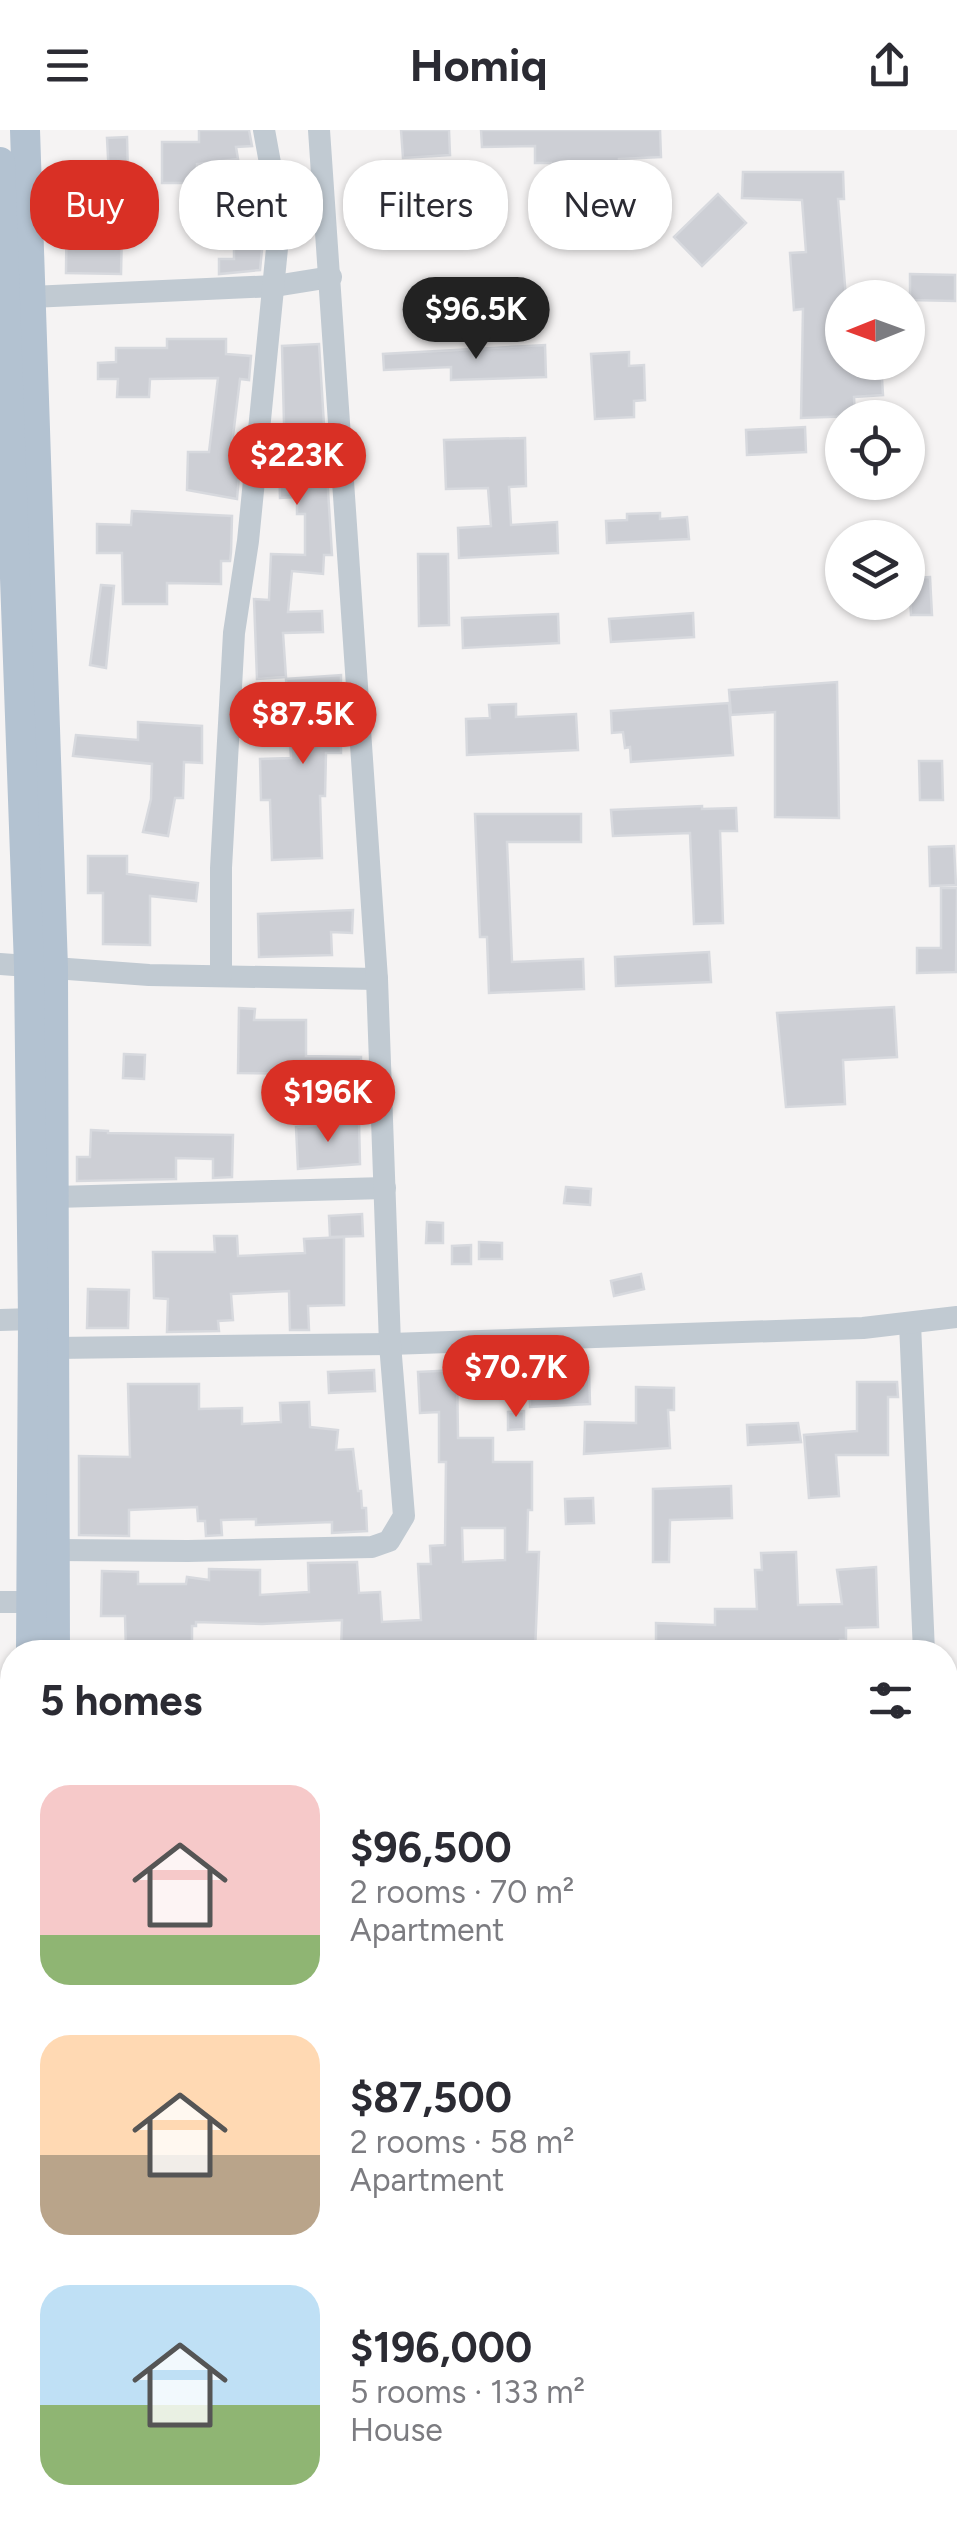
<!DOCTYPE html>
<meta charset="utf-8">
<style>
body{margin:0;font-family:Figtree,sans-serif;background:#f2f2f3;color:#2b2b33;height:100vh;display:flex;flex-direction:column;font-size:38px;white-space:nowrap}
*{box-sizing:border-box;margin:0}
p{font-size:32px;color:#7c7c81}
.icon{flex:none;width:55px;height:55px;fill:none;stroke:currentColor;stroke-width:2;stroke-linecap:round;stroke-linejoin:round}
.map{position:relative;flex:1;overflow:hidden}
.panel{position:absolute;left:0px;top:1510px;width:958px;height:892px;display:flex;flex-direction:column;background:#fff;border-radius:40px 40px 0 0;box-shadow:0 2px 8px #0004}
.panel>*{flex:none}
.guide{position:absolute;left:30px;top:30px;width:898px;height:90px;display:flex;gap:20px}
.needle{width:65px;rotate:269deg}
.tools{position:absolute;left:825px;top:150px;display:grid;gap:20px}
.tools a{display:grid;place-items:center;width:100px;height:100px;border-radius:50%;background:#fff;box-shadow:0 2px 8px #0004;font-size:50px}
.price{position:absolute;translate:-50% -85px;padding:0 22px;border-radius:35px;background:#d93025;color:#fff;font-size:32px;line-height:65px;filter:drop-shadow(0 2px 5px #0008)}
.price::after{content:'';position:absolute;left:50%;top:60px;width:30px;height:22px;margin-left:-15px;background:inherit;clip-path:polygon(0 0,100% 0,50% 100%)}
.price.selected{background:#222;color:#fff}
ul{padding:0;list-style:none}
li{display:flex;align-items:center;gap:30px;height:250px;padding:0 40px}
li span{display:grid;place-items:center;flex:none;width:280px;height:200px;border-radius:30px;color:#555}
li>.icon{margin-inline-start:auto}
span .icon{width:120px;height:120px;fill:#fffc;stroke-width:1}
li b{font-size:42px}
h2{display:flex;justify-content:space-between;align-items:center;height:120px;padding:0 40px;font-size:42px}
.chip{padding:0 35px;border-radius:40px;background:#fff;box-shadow:0 2px 8px #0004;font-size:35px;line-height:90px}
.chip.selected{background:#d93025;color:#fff}
header{display:flex;justify-content:space-between;align-items:center;height:130px;padding:0 40px;background:#fff;font-size:45px;font-weight:700}
.map>svg:first-child{display:block}
.building{fill:#cdcfd5;stroke:#d7d9de;stroke-width:2.5;fill-rule:evenodd}
.lines{fill:none;stroke-linecap:round;stroke-linejoin:round}
.minor{stroke:#c1cad2;stroke-width:22}
.major{stroke:#b3c2d1;stroke-width:30}
</style>
<header><svg class="icon" aria-label="menu" viewBox="0 0 24 24"><path d="M4 6h16M4 12h16M4 18h16"/></svg>Homiq<svg class="icon" aria-label="share" viewBox="0 0 24 24"><path d="M12 15V3M7 8l5-5 5 5M5 13v7h14v-7"/></svg></header>
<div class="map">
<svg width="957" height="2402" viewBox="0 0 957 2402">
<rect width="100%" height="100%" fill="#f5f3f3"/>
<g class="building">
<polygon points="199,0 249,0 252,16 236,17 238,29 197,34 197,53 162,53 162,12 199,12"/>
<polygon points="401,0 449,0 450,25 403,28"/>
<polygon points="481,0 660,0 661,27 619,29 620,46 585,48 584,40 551,40 551,33 535,33 535,16 482,17"/>
<polygon points="127,7 128,45 109,46 107,8"/>
<polygon points="743,42 843,42 844,69 838,69 846,168 842,168 842,232 881,232 883,265 854,267 855,286 801,288 803,179 794,180 790,123 806,122 802,70 742,68"/>
<polygon points="67,54 123,55 121,144 66,143"/>
<polygon points="718,64 746,93 702,136 674,107"/>
<polygon points="256,84 264,84 265,89 260,140 219,144 219,129 234,129 234,99 256,99"/>
<polygon points="910,144 955,145 955,171 910,170"/>
<polygon points="167,209 226,209 226,224 251,226 249,250 240,249 231,322 241,322 237,369 187,360 188,322 209,322 218,248 150,249 149,267 117,267 118,249 98,249 98,233 116,232 116,218 167,218"/>
<polygon points="319,214 332,425 324,425 323,444 292,441 288,482 322,481 323,502 283,503 286,547 257,549 254,469 269,470 271,424 305,425 305,384 297,384 297,367 280,368 279,331 285,331 282,216"/>
<polygon points="545,215 546,247 451,250 451,237 384,240 383,224"/>
<polygon points="629,222 629,236 644,235 645,270 634,271 634,287 595,289 591,224"/>
<polygon points="805,297 806,322 747,325 746,300"/>
<polygon points="525,308 526,356 509,357 511,395 557,392 558,423 459,428 458,398 491,396 488,358 446,359 444,310"/>
<polygon points="132,381 232,386 231,422 230,431 221,431 221,454 167,453 167,474 123,474 122,423 97,423 97,394 131,395"/>
<polygon points="660,383 660,389 687,387 689,409 607,413 606,391 627,390 627,384"/>
<polygon points="418,424 448,424 449,495 419,496"/>
<polygon points="930,447 932,485 911,485 909,448"/>
<polygon points="101,455 114,456 106,538 90,535"/>
<polygon points="693,483 694,507 611,512 609,489"/>
<polygon points="558,484 559,513 463,518 462,488"/>
<polygon points="341,545 341,623 326,623 325,666 320,666 322,728 272,730 270,670 261,670 260,629 291,628 286,549"/>
<polygon points="837,552 839,688 775,687 775,582 731,585 729,560"/>
<polygon points="729,573 733,625 631,632 630,617 625,618 623,602 612,603 611,581"/>
<polygon points="516,574 516,587 576,584 578,620 467,625 466,589 490,588 489,575"/>
<polygon points="138,592 202,596 202,633 184,632 183,668 175,668 168,706 143,702 151,669 152,634 73,626 76,605 138,610"/>
<polygon points="919,631 942,631 943,670 920,670"/>
<polygon points="702,676 702,679 736,678 737,701 720,701 723,793 694,794 690,703 613,706 611,680"/>
<polygon points="475,684 581,684 581,712 507,712 512,832 583,829 584,859 489,863 487,807 480,807"/>
<polygon points="954,716 956,755 930,756 929,717"/>
<polygon points="88,726 127,726 127,744 198,753 196,771 150,766 150,815 103,814 103,763 88,763"/>
<polygon points="941,758 957,758 956,842 917,843 917,818 941,818"/>
<polygon points="353,780 352,803 331,802 332,825 259,827 258,784"/>
<polygon points="709,822 711,852 616,856 615,827"/>
<polygon points="894,877 897,927 843,930 845,974 786,977 777,883"/>
<polygon points="239,878 255,879 254,890 306,890 306,926 361,927 361,944 238,943"/>
<polygon points="124,924 145,925 144,949 123,948"/>
<polygon points="359,991 360,1034 298,1039 296,997"/>
<polygon points="91,1000 108,1001 108,1003 233,1005 232,1047 213,1048 213,1029 176,1028 176,1049 77,1051 77,1027 90,1027"/>
<polygon points="566,1057 591,1059 590,1075 564,1073"/>
<polygon points="362,1084 363,1106 330,1107 329,1086"/>
<polygon points="427,1092 443,1093 443,1113 426,1113"/>
<polygon points="214,1106 237,1106 238,1126 305,1123 304,1109 344,1107 344,1175 308,1176 309,1200 290,1200 289,1161 231,1164 233,1190 218,1191 219,1201 167,1202 168,1169 154,1168 153,1122 215,1122"/>
<polygon points="479,1112 502,1113 502,1129 479,1129"/>
<polygon points="471,1115 471,1134 452,1134 452,1116"/>
<polygon points="641,1144 644,1159 614,1166 611,1151"/>
<polygon points="88,1159 129,1160 128,1198 87,1198"/>
<polygon points="374,1240 375,1261 329,1263 328,1242"/>
<path d="M 457,1240 L 458,1308 L 493,1308 L 493,1332 L 532,1332 L 532,1380 L 528,1380 L 527,1422 L 539,1422 L 535,1522 L 341,1522 L 342,1490 L 262,1494 L 196,1492 L 196,1496 L 192,1496 L 192,1522 L 126,1522 L 125,1486 L 101,1486 L 102,1441 L 138,1442 L 138,1454 L 186,1454 L 187,1447 L 209,1450 L 209,1439 L 260,1440 L 260,1465 L 309,1462 L 308,1433 L 357,1432 L 359,1463 L 380,1462 L 382,1492 L 421,1490 L 418,1434 L 431,1434 L 430,1416 L 445,1415 L 446,1332 L 439,1332 L 439,1282 L 420,1283 L 418,1242 ZM 462,1398 L 505,1398 L 505,1430 L 463,1432 Z"/>
<polygon points="589,1240 590,1274 530,1277 529,1243"/>
<polygon points="857,1252 897,1252 898,1267 888,1267 888,1325 836,1325 839,1366 809,1368 804,1305 857,1301"/>
<polygon points="128,1254 199,1254 199,1279 242,1278 242,1294 281,1292 280,1273 309,1272 310,1297 338,1300 336,1320 353,1319 358,1361 361,1361 362,1378 366,1378 367,1401 332,1403 332,1392 256,1395 256,1389 221,1390 222,1405 206,1406 205,1391 198,1391 197,1377 129,1380 129,1406 79,1405 79,1326 130,1327"/>
<polygon points="636,1257 674,1258 674,1280 668,1280 670,1318 584,1324 585,1292 636,1293"/>
<polygon points="524,1281 524,1299 508,1300 508,1282"/>
<polygon points="798,1293 801,1312 748,1315 747,1295"/>
<polygon points="731,1356 732,1388 670,1390 669,1432 653,1432 653,1359"/>
<polygon points="593,1368 594,1393 566,1394 565,1369"/>
<polygon points="796,1422 798,1475 842,1474 837,1440 876,1437 878,1497 846,1498 846,1510 840,1510 841,1522 656,1522 656,1493 715,1495 715,1479 757,1479 755,1440 762,1440 761,1423"/>
</g>
<g class="lines">
<g class="minor">
<polyline points="31,167 275,156 331,147"/>
<polyline points="0,834 149,845 377,849"/>
<polyline points="221,845 221,738 234,503 248,411 280,88 264,0"/>
<polyline points="55,1067 385,1058"/>
<polyline points="0,1190 33,1189"/>
<polyline points="910,1193 924,1522"/>
<polyline points="55,1218 390,1214 863,1198 957,1187"/>
<polyline points="55,1420 188,1421 372,1417 389,1411 404,1386 390,1214 377,849 319,0"/>
<polyline points="0,1472 31,1472"/>
<polyline points="945,1554 957,1553"/>
<polyline points="0,1716 12,1716"/>
<polyline points="945,1726 957,1724"/>
<polyline points="945,1916 957,1916"/>
<polyline points="0,2038 12,2038"/>
<polyline points="945,2085 957,2086"/>
<polyline points="473,2390 473,2402"/>
<polyline points="607,2390 607,2402"/>
<polyline points="768,2390 769,2402"/>
<polyline points="308,2402 308,2390"/>
<polyline points="937,2402 937,2390"/>
</g>
<g class="major">
<polyline points="25,0 53,838 55,1522"/>
<polyline points="0,32 29,836 33,1189 31,1522"/>
<polyline points="43,2390 44,2402"/>
<polyline points="67,2390 68,2402"/>
</g>
</g>
</svg>
<div class="tools">
<a><svg class="needle" viewBox="-14 -14 28 28"><path d="M0-13l5 13h-10z" fill="#e53935"/><path d="M0 13l5-13h-10z" fill="#7c7c81"/></svg></a>
<a><svg class="icon" aria-label="locate" viewBox="0 0 24 24"><circle cx="12" cy="12" r="6"/><path d="M12 2v4M12 18v4M2 12h4M18 12h4"/></svg></a>
<a><svg class="icon" aria-label="layers" viewBox="0 0 24 24"><path d="M12 4l9 5-9 5-9-5zM3 14l9 5 9-5"/></svg></a>
</div>
<b class="price selected" style="left:476px;top:232px">$96.5K</b>
<b class="price" style="left:297px;top:378px">$223K</b>
<b class="price" style="left:303px;top:637px">$87.5K</b>
<b class="price" style="left:328px;top:1015px">$196K</b>
<b class="price" style="left:516px;top:1290px">$70.7K</b>
<div class="guide">
<a class="chip selected">Buy</a>
<a class="chip">Rent</a>
<a class="chip">Filters</a>
<a class="chip">New</a>
</div>
<section class="panel">
<h2>5 homes<svg class="icon" aria-label="filters" viewBox="0 0 24 24"><path d="M4 7h16M4 17h16"/><circle cx="9" cy="7" r="2"/><circle cx="15" cy="17" r="2"/></svg></h2>
<ul>
<li><span style="background:linear-gradient(#f6c9c9 75%,#8fb573 0)"><svg class="icon" aria-label="home" viewBox="0 0 24 24"><path d="M3 11l9-7 9 7M6 9v11h12V9"/></svg></span><div><b>$96,500</b><p>2 rooms · 70 m²</p><p>Apartment</p></div></li>
<li><span style="background:linear-gradient(#ffd9b3 60%,#b9a48a 0)"><svg class="icon" aria-label="home" viewBox="0 0 24 24"><path d="M3 11l9-7 9 7M6 9v11h12V9"/></svg></span><div><b>$87,500</b><p>2 rooms · 58 m²</p><p>Apartment</p></div></li>
<li><span style="background:linear-gradient(#bfe0f5 60%,#8fb573 0)"><svg class="icon" aria-label="home" viewBox="0 0 24 24"><path d="M3 11l9-7 9 7M6 9v11h12V9"/></svg></span><div><b>$196,000</b><p>5 rooms · 133 m²</p><p>House</p></div></li>
</ul>
</section>
</div>
